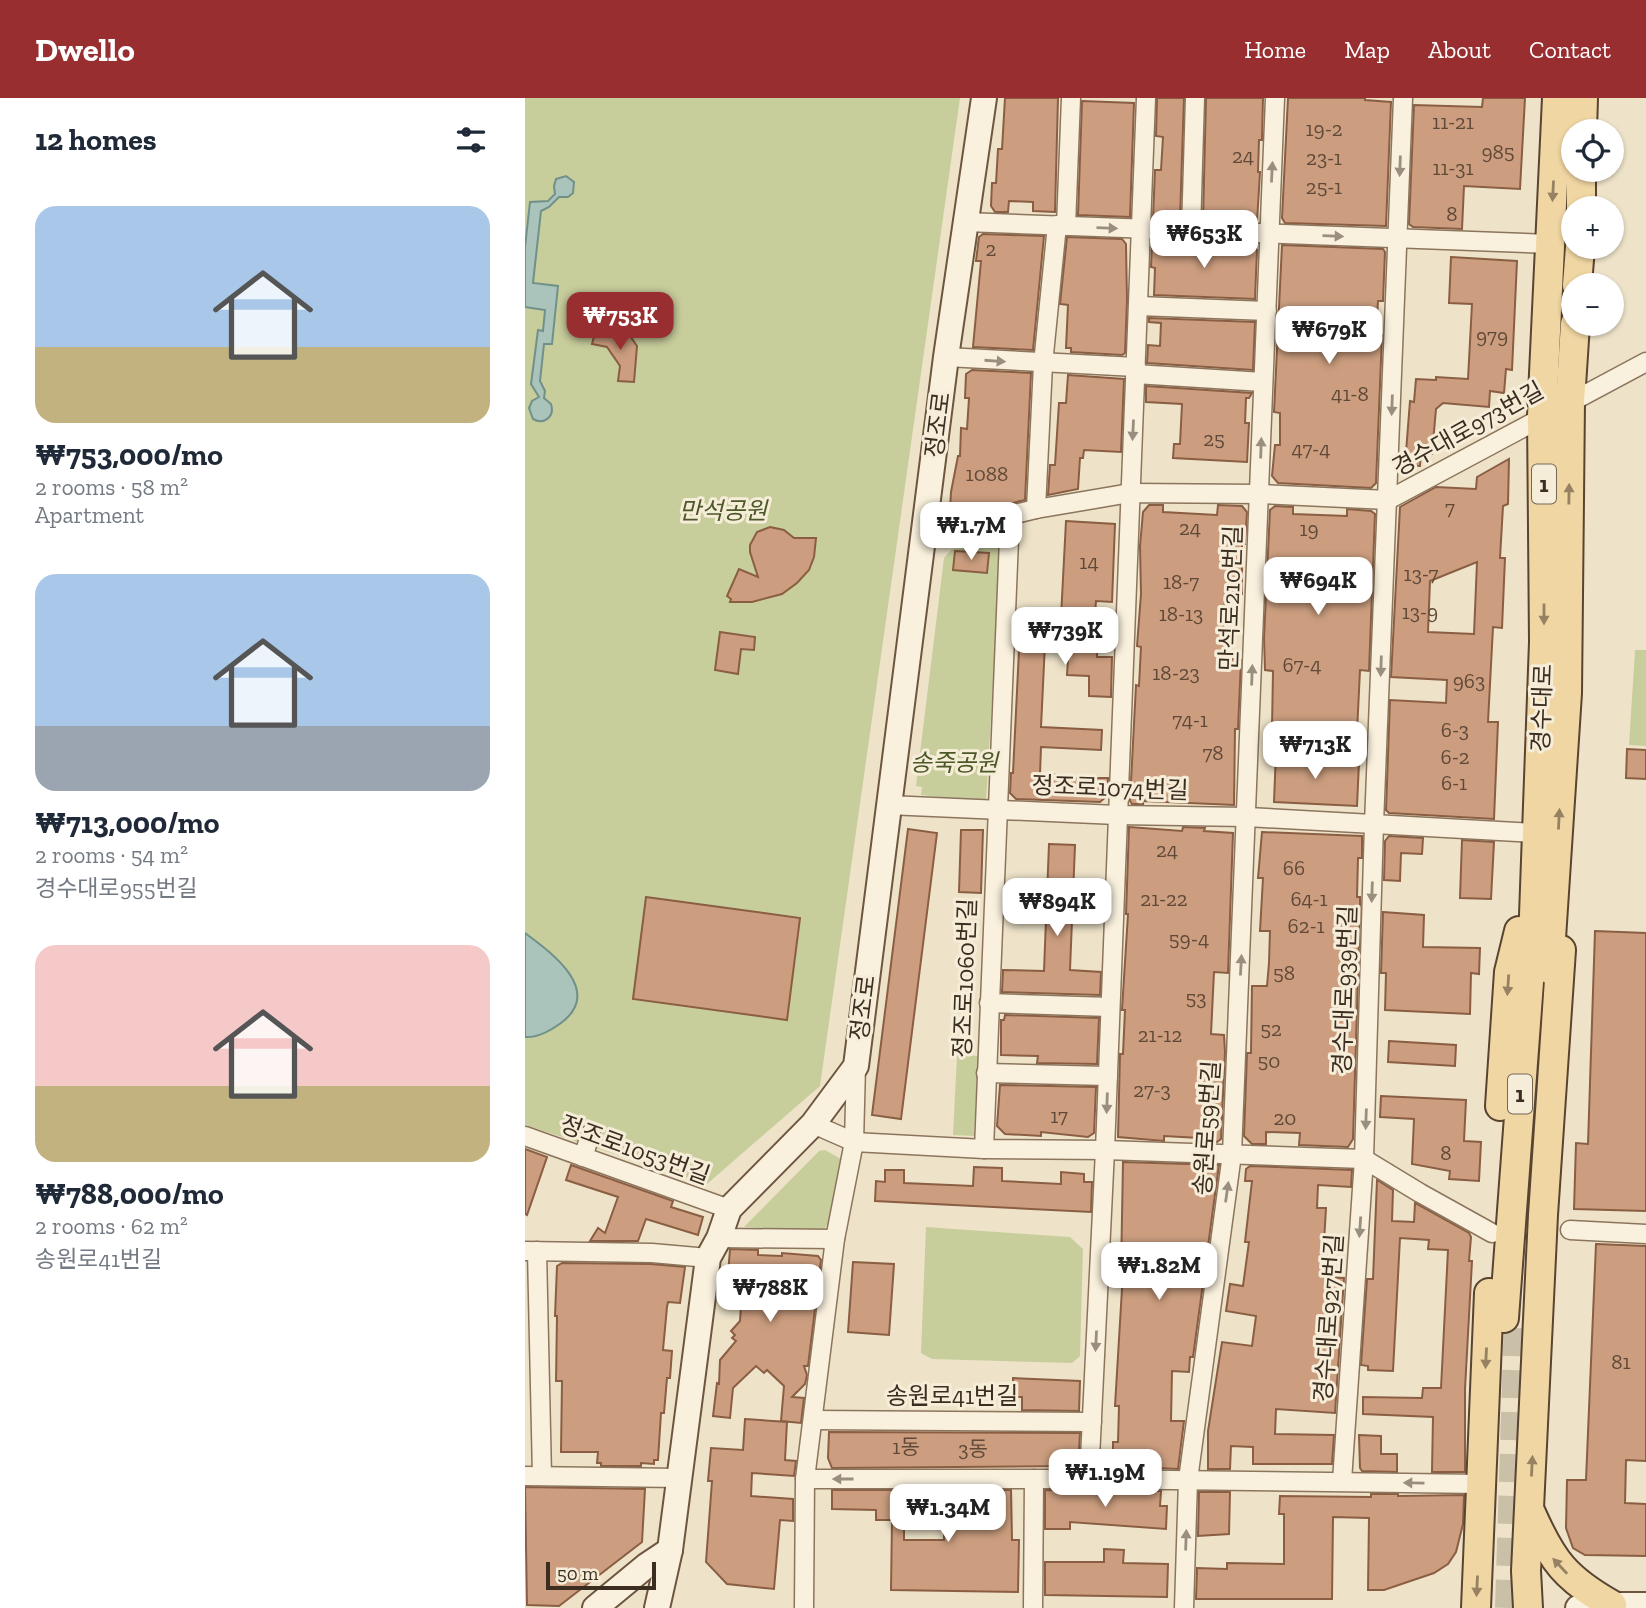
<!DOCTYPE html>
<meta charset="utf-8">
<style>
body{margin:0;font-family:"Zilla Slab","Noto Sans KR",serif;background:#f2f2f3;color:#1f2937;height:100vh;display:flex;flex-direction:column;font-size:26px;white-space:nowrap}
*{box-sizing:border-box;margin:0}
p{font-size:23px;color:#747a83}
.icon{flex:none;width:38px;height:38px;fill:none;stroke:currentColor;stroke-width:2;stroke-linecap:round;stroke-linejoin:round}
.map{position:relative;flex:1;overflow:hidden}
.side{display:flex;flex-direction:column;background:#fff;width:525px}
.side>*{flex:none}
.buttons{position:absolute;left:1036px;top:21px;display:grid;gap:14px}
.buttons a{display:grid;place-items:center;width:63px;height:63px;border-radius:50%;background:#fff;box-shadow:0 2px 5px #0004;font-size:35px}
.scale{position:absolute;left:21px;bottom:18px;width:110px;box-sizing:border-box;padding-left:7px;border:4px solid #3c2d21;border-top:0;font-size:19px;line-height:24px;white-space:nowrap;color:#3c2d21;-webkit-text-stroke:5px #f6edd9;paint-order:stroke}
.price{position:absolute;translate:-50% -60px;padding:0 16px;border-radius:14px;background:#fff;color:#222;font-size:23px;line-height:46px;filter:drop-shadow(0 2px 4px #0008)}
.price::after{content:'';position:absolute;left:50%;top:42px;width:21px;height:16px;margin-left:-10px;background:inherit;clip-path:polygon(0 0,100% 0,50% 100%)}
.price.on{background:#992e31;color:#fff}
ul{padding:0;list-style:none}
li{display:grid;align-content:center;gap:14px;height:371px;padding:0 35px}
li span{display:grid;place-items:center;height:217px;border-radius:21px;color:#555}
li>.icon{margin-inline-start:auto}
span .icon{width:126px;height:126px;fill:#fffc;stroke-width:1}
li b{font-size:30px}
h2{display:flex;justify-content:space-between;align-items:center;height:84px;padding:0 35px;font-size:30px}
header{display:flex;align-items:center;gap:42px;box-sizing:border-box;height:98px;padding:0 35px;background:#992e31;color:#fff}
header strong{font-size:33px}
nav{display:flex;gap:38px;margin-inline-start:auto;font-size:24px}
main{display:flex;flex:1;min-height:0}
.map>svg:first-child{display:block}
.green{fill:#c8cd9c}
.water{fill:#aac3bb;stroke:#709189;stroke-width:2}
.building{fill:#cc9e7f;stroke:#8a5e43;stroke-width:2;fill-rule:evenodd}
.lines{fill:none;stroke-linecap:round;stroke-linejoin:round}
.primary-tunnel{stroke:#cabfa7;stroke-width:28;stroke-dasharray:28 14;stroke-linecap:butt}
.street-casing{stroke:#8b755d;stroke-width:21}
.secondary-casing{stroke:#6d5640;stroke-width:28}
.primary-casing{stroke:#594331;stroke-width:32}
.street{stroke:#f9f0dd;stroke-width:18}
.secondary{stroke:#f9f0dd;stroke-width:24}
.primary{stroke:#f0d6a2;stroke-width:28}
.oneway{fill:#9a8e7f}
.oneway2{fill:#968262}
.labels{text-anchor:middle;stroke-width:6;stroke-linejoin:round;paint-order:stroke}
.number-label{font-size:21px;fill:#604938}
.shield{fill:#f6edd9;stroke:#746758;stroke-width:2}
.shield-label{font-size:23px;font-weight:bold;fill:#3c2d21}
.street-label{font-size:24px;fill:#3c2d21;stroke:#f6edd9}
.park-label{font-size:24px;font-style:italic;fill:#4c5828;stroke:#f6edd9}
</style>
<header>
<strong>Dwello</strong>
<nav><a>Home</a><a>Map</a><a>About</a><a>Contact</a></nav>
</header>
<main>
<section class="side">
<h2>12 homes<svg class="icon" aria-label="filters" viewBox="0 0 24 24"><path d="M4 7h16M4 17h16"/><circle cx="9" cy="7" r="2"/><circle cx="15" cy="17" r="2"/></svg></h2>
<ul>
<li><span style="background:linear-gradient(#a9c7e8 65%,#c2b280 0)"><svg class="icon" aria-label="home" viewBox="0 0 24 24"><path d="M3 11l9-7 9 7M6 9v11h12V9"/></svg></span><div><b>₩753,000/mo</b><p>2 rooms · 58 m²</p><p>Apartment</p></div></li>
<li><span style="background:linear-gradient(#a9c7e8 70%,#9aa5b1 0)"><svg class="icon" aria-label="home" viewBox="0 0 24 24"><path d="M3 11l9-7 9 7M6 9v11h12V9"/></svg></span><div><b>₩713,000/mo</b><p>2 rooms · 54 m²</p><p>경수대로955번길</p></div></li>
<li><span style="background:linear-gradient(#f6c9c9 65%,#c2b280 0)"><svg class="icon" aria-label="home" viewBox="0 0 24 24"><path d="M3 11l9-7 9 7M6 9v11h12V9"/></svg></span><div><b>₩788,000/mo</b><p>2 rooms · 62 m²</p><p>송원로41번길</p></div></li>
</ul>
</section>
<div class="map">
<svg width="1121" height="1510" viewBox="0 0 1121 1510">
<rect width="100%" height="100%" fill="#eee3c9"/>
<g class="green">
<polygon points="0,0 435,0 295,988 182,1086 0,1027"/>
<polygon points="476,447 461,704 396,697 397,689 391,688 419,460 427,451"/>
<polygon points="1110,552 1121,552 1121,648 1104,647"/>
<polygon points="432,957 453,958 449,1038 428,1037"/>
<polygon points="300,1052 316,1061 310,1112 299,1132 289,1134 219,1129 294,1053"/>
<polygon points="401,1129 545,1139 558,1151 555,1258 547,1265 407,1261 396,1255"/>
</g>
<g class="water">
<path d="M 41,78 L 49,84 L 48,95 L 43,99 L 34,99 L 24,109 L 16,113 L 8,185 L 33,188 L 27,246 L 19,246 L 15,283 L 20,293 L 19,300 L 26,306 C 30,319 19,327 8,321 L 4,310 L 7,303 L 14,299 L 6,286 L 13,232 L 18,233 L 20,212 L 0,209 L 0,149 L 5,104 L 23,103 L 30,96 L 29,88 L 31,81 Z"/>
<path d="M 0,835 C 27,855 79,893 36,925 C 25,933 13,940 0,939 Z"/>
</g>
<g class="building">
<polygon points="480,0 533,0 530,114 508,113 508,104 484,103 483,114 470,114 466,108 467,85 471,85 473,51 477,51"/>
<polygon points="632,0 659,0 655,121 628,120 630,72 636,72 638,39 631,38"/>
<polygon points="681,0 738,0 737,42 734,42 733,74 735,74 732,124 678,122"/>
<polygon points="763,0 840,0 840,2 866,4 861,128 760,125 757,120"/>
<polygon points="958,0 1000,0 995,91 939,88 937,131 888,129 884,126 889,7 957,9"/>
<polygon points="557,3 609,5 605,119 553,117"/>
<polygon points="458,136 519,138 508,252 448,249 456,163 451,163 454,139"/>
<polygon points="542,139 597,141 601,146 602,203 600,255 597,257 546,254 546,250 541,250 543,207 535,206"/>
<polygon points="630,143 710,149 710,146 727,146 732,152 730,201 629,197 630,170 626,169 627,146"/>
<polygon points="757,147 858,151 860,154 858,203 853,203 851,236 857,237 851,385 846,390 753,385 747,378 750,347 755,347 755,315 749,314"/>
<polygon points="926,159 992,163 987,272 981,271 979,295 965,293 964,309 918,305 911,311 907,356 896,355 895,368 880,367 885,303 889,304 891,281 911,282 911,279 943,281 947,206 924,205"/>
<polygon points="624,220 730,224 728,272 622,265 623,247 635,248 636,225 624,224"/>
<polygon points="71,231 105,238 112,248 109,284 93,283 95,268 82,249 67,246"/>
<polygon points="447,272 506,275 500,402 433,418 425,411 426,394 433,358 435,358 436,330 442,331 444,300 440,300 441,276"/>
<polygon points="543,277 599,281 596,354 559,352 558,360 555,360 553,391 523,397 525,367 530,367 534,305 541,305"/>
<polygon points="621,288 727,295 724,300 721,300 720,325 724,325 722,364 648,360 649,346 655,346 657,306 621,304"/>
<path d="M 984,361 L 983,406 L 978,408 L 975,460 L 980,460 L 977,530 L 968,529 L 963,624 L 973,624 L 969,721 L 864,715 L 861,712 L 865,602 L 921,605 L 922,582 L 866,579 L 875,409 L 911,389 L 951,391 L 952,379 ZM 952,464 L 949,536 L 903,534 L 905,483 Z"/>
<polygon points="624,407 638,407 638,414 692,417 693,407 717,408 722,414 720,446 717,446 717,496 714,496 714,501 700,500 698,533 698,542 703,547 706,561 716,562 713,631 710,631 709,707 618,703 618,706 607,706 605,703 611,587 614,588 616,549 612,548 616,496 615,448 618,414"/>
<polygon points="750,408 768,409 768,416 822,418 822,411 846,413 850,416 844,573 835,572 832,634 747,630 748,573 740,572 739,540 745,412"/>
<polygon points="541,423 590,426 587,504 571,503 569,531 573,531 572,559 587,559 586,599 564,598 564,578 542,577 544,546 520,545 516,629 577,632 576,652 516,649 515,676 537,677 537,680 583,680 582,698 575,704 491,701 485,695 486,675 488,675 494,552 498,552 499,517 536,519"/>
<polygon points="245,429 259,432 269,440 291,440 289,459 284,472 272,485 257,496 227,504 205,504 206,501 202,498 214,471 233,479 225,454 225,447 232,434"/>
<polygon points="430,453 464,455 462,475 428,472"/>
<polygon points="195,534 230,539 229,552 216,551 213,576 190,572"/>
<polygon points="1102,651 1121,652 1121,681 1101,680"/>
<polygon points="751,654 784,656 784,662 834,664 832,708 749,704"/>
<polygon points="604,729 657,733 658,729 680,730 679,733 708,735 703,875 689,874 686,936 699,937 700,954 696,1041 692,1044 674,1043 674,1040 639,1038 639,1043 593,1039 595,956 598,956 600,912 597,912 603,816 601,816"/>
<polygon points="383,731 412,735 376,1021 347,1017"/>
<polygon points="436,732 458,732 456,795 434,794"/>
<polygon points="737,734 837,738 837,760 833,760 832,799 835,799 835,813 828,1041 823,1049 774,1047 775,1035 741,1034 741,1046 727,1046 719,1038 722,955 726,955 727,888 742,888 744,865 745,833 735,833 738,780 733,780"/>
<polygon points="864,738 898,740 897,756 876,755 875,783 859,782 860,743"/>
<polygon points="937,742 969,744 966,801 935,800"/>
<polygon points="524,746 550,747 545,872 576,874 575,897 477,894 478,872 519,873"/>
<polygon points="121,799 275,820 262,922 108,901"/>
<polygon points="858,814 899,817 898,849 955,850 954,876 946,875 945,916 860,912 861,875 856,875"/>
<polygon points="1070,833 1121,835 1121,1113 1049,1111 1051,1045 1063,1046"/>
<polygon points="480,917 574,920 572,966 512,965 513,958 476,957 476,922 479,922"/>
<polygon points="864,943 931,947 930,968 863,964"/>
<polygon points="475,987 571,989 569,1035 563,1039 516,1034 516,1038 480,1036 472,1028"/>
<polygon points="856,998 941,1002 939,1043 956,1044 954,1083 924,1081 925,1073 887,1066 889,1021 855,1019"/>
<polygon points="0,1051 22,1059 2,1117 0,1116"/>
<polygon points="598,1064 694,1067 668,1259 665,1259 664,1274 647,1273 646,1323 659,1323 653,1371 588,1368 588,1344 593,1344 594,1308 590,1308 598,1174 596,1174"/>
<polygon points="46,1067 148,1103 146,1109 178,1119 173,1137 121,1121 113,1143 65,1143 73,1130 80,1135 93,1099 41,1082"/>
<polygon points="725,1068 827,1072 826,1089 793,1087 792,1110 801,1110 797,1179 819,1180 810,1315 751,1311 750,1336 809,1337 807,1366 728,1366 728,1349 706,1348 705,1371 683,1371 683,1333 697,1244 727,1248 731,1218 701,1213 705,1186 718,1188 724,1144 720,1144 727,1083 720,1083 721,1071"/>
<polygon points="449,1069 477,1070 477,1083 536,1086 536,1074 559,1076 559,1084 567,1084 566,1114 350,1103 351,1083 360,1084 360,1072 379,1072 379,1085 448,1088"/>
<polygon points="852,1082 868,1092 867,1123 889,1124 890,1105 944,1135 946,1139 944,1163 947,1163 940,1291 940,1374 907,1374 908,1319 838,1316 838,1299 897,1300 898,1290 916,1290 923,1152 903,1151 904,1142 875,1140 868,1273 843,1272 843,1268 836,1267 842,1181 848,1181"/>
<polygon points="1071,1146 1121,1148 1121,1363 1101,1362 1100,1405 1121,1406 1121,1458 1060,1457 1048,1450 1041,1430 1042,1382 1061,1382"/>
<polygon points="205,1151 233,1152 233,1157 257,1158 257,1155 293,1158 296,1162 283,1268 279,1268 282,1277 280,1286 267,1299 279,1300 276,1325 256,1323 259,1288 242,1272 239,1275 231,1268 208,1290 205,1320 188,1318 192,1285 194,1286 195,1262 211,1243 207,1240 210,1237 206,1233 215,1223 216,1208 213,1208 214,1203 201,1203"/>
<polygon points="328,1164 369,1166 364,1237 323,1234"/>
<polygon points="37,1165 126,1166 160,1169 155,1205 143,1204 142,1209 138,1252 147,1253 145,1280 142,1280 139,1315 136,1315 133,1362 129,1362 129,1366 116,1365 116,1368 76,1368 76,1365 72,1365 73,1354 36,1354 37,1283 31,1283 32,1218 30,1218 32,1168"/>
<polygon points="488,1280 555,1283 554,1313 497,1312 497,1299 488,1299"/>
<polygon points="220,1321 262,1324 260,1362 271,1363 269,1378 227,1375 226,1398 268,1401 268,1423 255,1422 249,1491 202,1486 181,1464 187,1383 183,1383 186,1350 218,1352"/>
<polygon points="304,1334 555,1335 553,1368 307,1370 303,1360"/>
<polygon points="834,1337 856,1338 856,1356 872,1356 872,1374 837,1373 835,1370"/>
<polygon points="0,1389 120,1391 117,1444 34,1508 2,1507"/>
<polygon points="307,1392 379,1392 379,1442 419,1442 419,1409 457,1409 457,1392 486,1392 487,1442 494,1442 493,1494 366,1492 367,1422 351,1422 351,1412 307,1411"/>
<polygon points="520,1392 636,1393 635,1408 642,1408 641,1431 545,1424 545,1431 520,1431"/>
<polygon points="674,1394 705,1394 704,1436 673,1438"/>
<polygon points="846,1396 873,1396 873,1398 939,1397 938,1426 931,1454 923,1466 909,1475 859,1492 843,1492 844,1420 808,1419 807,1501 671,1501 672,1470 702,1471 702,1465 759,1466 759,1416 754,1416 755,1398 846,1399"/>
<polygon points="579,1451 599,1452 598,1465 643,1466 642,1499 520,1497 520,1464 579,1464"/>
</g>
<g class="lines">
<polyline class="primary-tunnel" points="984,1510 993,1219"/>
<defs>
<g id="street">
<polyline points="440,124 1025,146"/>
<polyline points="541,128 546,0"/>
<polyline points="666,133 670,0"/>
<polyline points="614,208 742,213"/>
<polyline points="421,259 611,269"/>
<polyline points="610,276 738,284"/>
<polyline points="511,411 518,266 532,127"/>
<polyline points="400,431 424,432 511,411 605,395 734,396 863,402 1121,264"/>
<polyline points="363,707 592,717 722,719 1012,735"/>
<polyline points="464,905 585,909"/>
<polyline points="461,975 583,978"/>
<polyline points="288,1026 329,1044 459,1051 580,1052 839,1061 895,1095 967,1135"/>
<polyline points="0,1038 204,1111"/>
<polyline points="459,1051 485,417"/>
<polyline points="58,1059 66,1035"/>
<polyline points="1045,1132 1121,1136"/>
<polyline points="194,1140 310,1141"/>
<polyline points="0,1153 127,1155 183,1160"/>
<polyline points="12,1153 17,1378"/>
<polyline points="288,1322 567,1324"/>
<polyline points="0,1378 154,1380"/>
<polyline points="280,1381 564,1381 957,1386"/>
<polyline points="564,1381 580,1052 621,0"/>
<polyline points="817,1383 839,1061 849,726 878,0"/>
<polyline points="279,1510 280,1381 310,1141 329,1044 331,968"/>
<polyline points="508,1510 509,1381"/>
<polyline points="659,1510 663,1382 707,1056 750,0"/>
</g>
<g id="secondary">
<polyline points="70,1510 121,1468 145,1452"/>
<polyline points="132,1510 145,1452 183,1160 194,1140 204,1111 288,1026 331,968 421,259 459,0"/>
<polyline points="1053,1510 1087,1507 1121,1507"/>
</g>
<g id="primary">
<polyline points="1057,33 1058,0"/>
<polyline points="1056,110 1056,72"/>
<polyline points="1052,187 1055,149"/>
<polyline points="1024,871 1042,595 1045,303 1050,226"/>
<polyline points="975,1008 984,874 994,833"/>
<polyline points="979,1220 1009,817 1012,735 1019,544 1017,318 1032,0"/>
<path d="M 1006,1415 C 1027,1463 1041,1481 1087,1507"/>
<polyline points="951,1510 964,1195"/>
<polyline points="1003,1510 1001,1473 1018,1117 1036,852"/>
</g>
</defs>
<use href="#street" class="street-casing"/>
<use href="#secondary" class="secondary-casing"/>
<use href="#primary" class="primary-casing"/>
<use href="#street" class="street"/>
<use href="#secondary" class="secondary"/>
<use href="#primary" class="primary"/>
</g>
<defs><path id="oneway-solid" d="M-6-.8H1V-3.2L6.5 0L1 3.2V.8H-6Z" transform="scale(1.75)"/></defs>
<g class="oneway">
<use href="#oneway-solid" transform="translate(875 68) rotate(92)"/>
<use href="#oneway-solid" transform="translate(747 74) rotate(-87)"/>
<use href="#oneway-solid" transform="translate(582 130) rotate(2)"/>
<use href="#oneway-solid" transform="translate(808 138) rotate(2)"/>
<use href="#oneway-solid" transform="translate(470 263) rotate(4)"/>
<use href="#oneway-solid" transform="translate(867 307) rotate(92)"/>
<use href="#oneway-solid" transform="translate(608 332) rotate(93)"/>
<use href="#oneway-solid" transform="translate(736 350) rotate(-88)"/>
<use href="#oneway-solid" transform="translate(856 568) rotate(92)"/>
<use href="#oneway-solid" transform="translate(727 577) rotate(-88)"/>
<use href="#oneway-solid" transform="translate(847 794) rotate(92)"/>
<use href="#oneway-solid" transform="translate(716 867) rotate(-87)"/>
<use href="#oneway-solid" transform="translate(582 1005) rotate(92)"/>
<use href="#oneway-solid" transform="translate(841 1021) rotate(92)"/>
<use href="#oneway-solid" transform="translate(702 1094) rotate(-82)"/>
<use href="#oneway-solid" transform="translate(835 1129) rotate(94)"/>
<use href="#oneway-solid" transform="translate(571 1243) rotate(93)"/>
<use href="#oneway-solid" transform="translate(318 1381) rotate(180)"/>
<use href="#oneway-solid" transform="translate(889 1385) rotate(-179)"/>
<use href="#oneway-solid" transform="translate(661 1442) rotate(-88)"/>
</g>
<g class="oneway2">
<use href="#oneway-solid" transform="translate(1028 93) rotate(93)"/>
<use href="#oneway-solid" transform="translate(1044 396) rotate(-89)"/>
<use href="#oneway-solid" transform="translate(1019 516) rotate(90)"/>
<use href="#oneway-solid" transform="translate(1034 721) rotate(-87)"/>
<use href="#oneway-solid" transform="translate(983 887) rotate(94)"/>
<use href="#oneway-solid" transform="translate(961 1260) rotate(93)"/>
<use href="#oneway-solid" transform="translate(1007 1368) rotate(-87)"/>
<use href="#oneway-solid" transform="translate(1035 1468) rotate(-133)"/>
<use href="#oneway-solid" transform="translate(952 1488) rotate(93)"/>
</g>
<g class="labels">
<g class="number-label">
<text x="928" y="31">11-21</text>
<text x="799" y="38">19-2</text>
<text x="973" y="61">985</text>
<text x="718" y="65">24</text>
<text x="799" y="67">23-1</text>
<text x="928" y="77">11-31</text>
<text x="799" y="96">25-1</text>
<text x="927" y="123">8</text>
<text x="466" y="158">2</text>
<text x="967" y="245">979</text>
<text x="825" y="303">41-8</text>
<text x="689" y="348">25</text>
<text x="786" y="358">47-4</text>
<text x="462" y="383">1088</text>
<text x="925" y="417">7</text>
<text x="665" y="437">24</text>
<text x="784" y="438">19</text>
<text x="564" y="471">14</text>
<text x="896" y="483">13-7</text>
<text x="656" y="491">18-7</text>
<text x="895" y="521">13-9</text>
<text x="656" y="523">18-13</text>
<text x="777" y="574">67-4</text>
<text x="651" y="582">18-23</text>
<text x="944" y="590">963</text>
<text x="665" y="629">74-1</text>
<text x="930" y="639">6-3</text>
<text x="688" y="662">78</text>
<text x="930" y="666">6-2</text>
<text x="929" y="692">6-1</text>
<text x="642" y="759">24</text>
<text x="769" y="777">66</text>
<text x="639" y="808">21-22</text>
<text x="784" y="808">64-1</text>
<text x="781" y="835">62-1</text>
<text x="664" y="848">59-4</text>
<text x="759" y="882">58</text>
<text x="671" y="907">53</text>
<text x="746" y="938">52</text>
<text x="635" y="944">21-12</text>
<text x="744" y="970">50</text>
<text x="627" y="999">27-3</text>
<text x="534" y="1025">17</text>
<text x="760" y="1027">20</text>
<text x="921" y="1062">8</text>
<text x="1096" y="1271">81</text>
<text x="381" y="1356">1동</text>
<text x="448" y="1358">3동</text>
</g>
<g class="shield">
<rect x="1007" y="366.5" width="24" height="39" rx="5"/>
<rect x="983" y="976.5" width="24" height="39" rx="5"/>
</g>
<g class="shield-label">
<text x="1019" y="394">1</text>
<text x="995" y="1004">1</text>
</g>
<g class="street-label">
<text transform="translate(413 327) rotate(-83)" y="8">정조로</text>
<text transform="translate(943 331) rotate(-29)" y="8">경수대로973번길</text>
<text transform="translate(706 500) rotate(-88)" y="8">만석로210번길</text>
<text transform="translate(1017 610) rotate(-88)" y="8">경수대로</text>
<text transform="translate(585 690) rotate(2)" y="8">정조로1074번길</text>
<text transform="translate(440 880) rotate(-88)" y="8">정조로1060번길</text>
<text transform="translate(820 892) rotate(-88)" y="8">경수대로939번길</text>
<text transform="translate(338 910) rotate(-83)" y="8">정조로</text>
<text transform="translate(682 1030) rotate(-86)" y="8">송원로59번길</text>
<text transform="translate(110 1052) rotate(20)" y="8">정조로1053번길</text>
<text transform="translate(804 1220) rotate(-86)" y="8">경수대로927번길</text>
<text x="427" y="1306">송원로41번길</text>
</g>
<g class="park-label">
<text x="198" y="421">만석공원</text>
<text x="429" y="673">송죽공원</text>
</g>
</g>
</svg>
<div class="buttons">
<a><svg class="icon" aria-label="locate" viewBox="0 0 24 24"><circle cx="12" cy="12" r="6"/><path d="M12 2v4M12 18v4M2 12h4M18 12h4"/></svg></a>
<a>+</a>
<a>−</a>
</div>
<div class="scale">50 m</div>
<b class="price" style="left:679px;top:172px">₩653K</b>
<b class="price on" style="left:95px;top:254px">₩753K</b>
<b class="price" style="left:804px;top:268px">₩679K</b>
<b class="price" style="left:446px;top:464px">₩1.7M</b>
<b class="price" style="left:793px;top:519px">₩694K</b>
<b class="price" style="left:540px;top:569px">₩739K</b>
<b class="price" style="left:790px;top:683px">₩713K</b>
<b class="price" style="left:532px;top:840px">₩894K</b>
<b class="price" style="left:634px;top:1204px">₩1.82M</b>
<b class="price" style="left:245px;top:1226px">₩788K</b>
<b class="price" style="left:580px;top:1411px">₩1.19M</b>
<b class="price" style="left:423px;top:1446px">₩1.34M</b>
</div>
</main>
